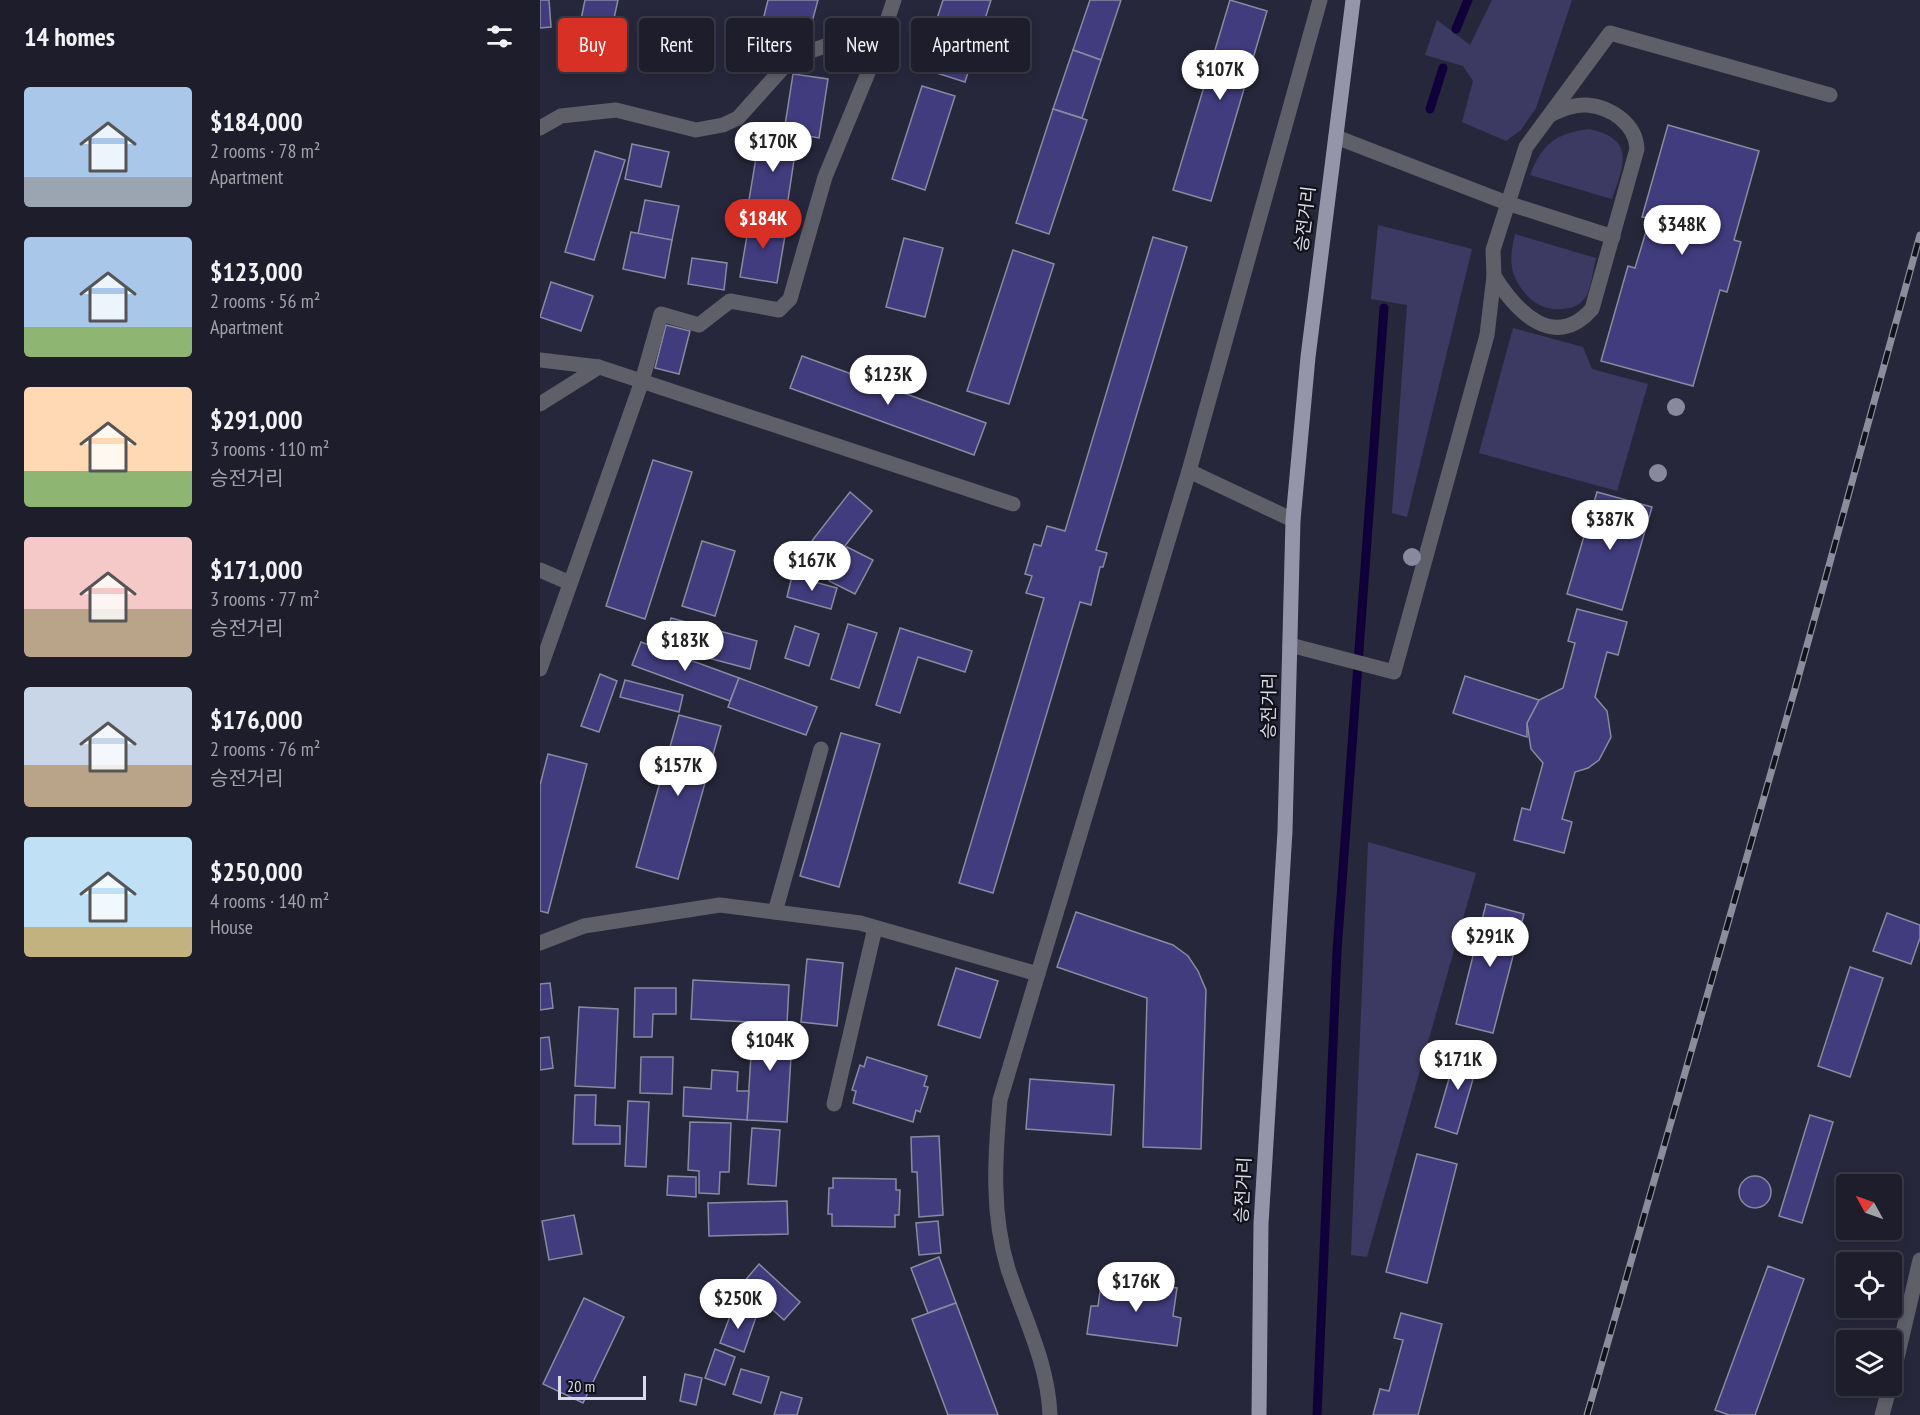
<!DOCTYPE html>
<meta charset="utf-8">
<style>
body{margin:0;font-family:"PT Sans Narrow","Noto Sans KR",sans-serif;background:#2a2a38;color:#f1f3f6;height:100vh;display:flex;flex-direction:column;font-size:22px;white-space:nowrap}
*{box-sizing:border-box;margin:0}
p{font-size:20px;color:#a0a2a9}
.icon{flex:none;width:33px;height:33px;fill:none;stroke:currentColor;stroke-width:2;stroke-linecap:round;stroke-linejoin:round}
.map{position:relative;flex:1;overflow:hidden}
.panel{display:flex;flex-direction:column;background:#1d1d2c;width:540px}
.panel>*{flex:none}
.banner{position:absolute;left:18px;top:18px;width:570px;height:54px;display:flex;gap:12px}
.needle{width:39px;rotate:310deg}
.fabs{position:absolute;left:1296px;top:1174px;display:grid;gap:12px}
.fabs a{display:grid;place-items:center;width:66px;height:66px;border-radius:6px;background:#1d1d2c;box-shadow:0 3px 9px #0003,0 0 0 2px #3b3b48;font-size:30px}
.scale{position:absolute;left:18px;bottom:15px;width:88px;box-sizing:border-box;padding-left:6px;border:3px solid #dbdce9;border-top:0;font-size:16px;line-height:21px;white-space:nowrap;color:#dbdce9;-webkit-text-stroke:4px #11111a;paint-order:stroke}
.price{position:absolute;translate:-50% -51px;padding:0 14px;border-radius:21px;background:#fff;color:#222;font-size:20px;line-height:39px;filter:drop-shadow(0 2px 3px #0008)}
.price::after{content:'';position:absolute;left:50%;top:36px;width:18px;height:14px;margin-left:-9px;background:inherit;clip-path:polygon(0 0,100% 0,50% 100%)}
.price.current{background:#d93025;color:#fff}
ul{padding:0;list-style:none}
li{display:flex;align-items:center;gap:18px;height:150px;padding:0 24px}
li span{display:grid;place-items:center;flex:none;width:168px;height:120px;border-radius:6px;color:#555}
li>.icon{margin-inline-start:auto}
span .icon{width:72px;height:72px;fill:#fffc;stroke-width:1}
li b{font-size:26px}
h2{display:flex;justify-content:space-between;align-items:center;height:72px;padding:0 24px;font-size:26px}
.tag{padding:0 21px;border-radius:6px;background:#1d1d2c;box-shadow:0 3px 9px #0003,0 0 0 2px #3b3b48;font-size:21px;line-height:54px}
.tag.current{background:#d93025;color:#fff}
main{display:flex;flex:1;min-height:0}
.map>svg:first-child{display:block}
.green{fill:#3c3a62}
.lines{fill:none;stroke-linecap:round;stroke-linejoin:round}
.stream{stroke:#0f003a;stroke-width:9}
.building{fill:#413c7d;stroke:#8989a1;stroke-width:1.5}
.minor{stroke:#5f5f6a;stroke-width:15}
.major{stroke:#9495a9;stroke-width:15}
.rail-casing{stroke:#8b8c9c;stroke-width:7}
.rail{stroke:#11111a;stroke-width:4.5;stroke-dasharray:14;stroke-linecap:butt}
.tree{fill:#89899d}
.labels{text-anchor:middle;stroke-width:4.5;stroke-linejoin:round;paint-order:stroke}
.street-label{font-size:18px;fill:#dbdce9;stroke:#11111a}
</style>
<main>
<section class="panel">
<h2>14 homes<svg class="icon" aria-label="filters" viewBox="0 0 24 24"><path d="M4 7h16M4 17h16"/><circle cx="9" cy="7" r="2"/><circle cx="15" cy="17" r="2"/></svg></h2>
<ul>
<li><span style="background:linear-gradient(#a9c7e8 75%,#9aa5b1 0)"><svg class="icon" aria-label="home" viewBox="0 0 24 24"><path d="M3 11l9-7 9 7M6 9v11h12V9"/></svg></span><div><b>$184,000</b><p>2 rooms · 78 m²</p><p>Apartment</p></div></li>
<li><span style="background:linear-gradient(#a9c7e8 75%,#8fb573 0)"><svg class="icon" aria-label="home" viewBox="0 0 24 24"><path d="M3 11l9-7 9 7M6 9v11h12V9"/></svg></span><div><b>$123,000</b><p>2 rooms · 56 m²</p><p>Apartment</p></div></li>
<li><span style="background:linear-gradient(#ffd9b3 70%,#8fb573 0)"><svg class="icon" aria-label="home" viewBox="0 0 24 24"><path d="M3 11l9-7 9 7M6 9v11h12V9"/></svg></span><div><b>$291,000</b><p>3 rooms · 110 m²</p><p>승전거리</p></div></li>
<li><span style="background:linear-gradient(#f6c9c9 60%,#b9a48a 0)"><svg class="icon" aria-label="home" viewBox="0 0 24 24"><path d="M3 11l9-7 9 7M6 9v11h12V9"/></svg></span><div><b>$171,000</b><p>3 rooms · 77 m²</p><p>승전거리</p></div></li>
<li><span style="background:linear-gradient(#c9d6e8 65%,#b9a48a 0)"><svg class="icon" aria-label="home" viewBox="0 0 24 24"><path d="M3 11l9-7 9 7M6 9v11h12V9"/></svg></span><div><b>$176,000</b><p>2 rooms · 76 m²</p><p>승전거리</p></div></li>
<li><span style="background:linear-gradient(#bfe0f5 75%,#c2b280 0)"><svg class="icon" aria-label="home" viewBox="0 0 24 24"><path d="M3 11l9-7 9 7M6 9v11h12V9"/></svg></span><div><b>$250,000</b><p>4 rooms · 140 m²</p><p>House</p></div></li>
</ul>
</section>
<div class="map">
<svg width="1380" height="1415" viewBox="0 0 1380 1415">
<rect width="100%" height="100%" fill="#27273b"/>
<g class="green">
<polygon points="952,0 1032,0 996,108 981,130 966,141 922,122 933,81 923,66 885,55 897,20 930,45"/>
<path d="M 1049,129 C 1096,139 1084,165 1072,199 L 990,175 C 1003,143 1015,134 1049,129 Z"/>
<polygon points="838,225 932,249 867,517 852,513 867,305 831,299"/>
<path d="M 975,234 L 1056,258 C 1053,270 1052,284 1047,295 C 1043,302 1036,307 1029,308 C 1004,314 984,299 974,275 C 969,261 972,248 975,234 Z"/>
<polygon points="973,328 1043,347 1052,369 1108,384 1077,491 939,453"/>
<polygon points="828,842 936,873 827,1257 811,1255"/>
</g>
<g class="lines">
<g class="stream">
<polyline points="916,29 928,0"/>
<polyline points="890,109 903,68"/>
<polyline points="777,1415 797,951 844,308"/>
</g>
</g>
<g class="building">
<polygon points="0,0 9,0 11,27 0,28"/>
<polygon points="45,0 78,0 66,55 35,48"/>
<polygon points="228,0 278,0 269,33 223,20"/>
<polygon points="403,0 451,0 425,82 381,68"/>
<polygon points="550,0 581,0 561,60 533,50"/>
<polygon points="690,0 727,11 671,201 633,190"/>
<polygon points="533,50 561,60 542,118 513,109"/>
<polygon points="253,74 288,79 279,138 244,132"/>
<polygon points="382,86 415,96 385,190 352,179"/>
<polygon points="513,109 547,120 509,234 476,223"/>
<polygon points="1128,125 1219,151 1194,240 1201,242 1187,292 1180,290 1153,386 1061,361 1088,266 1095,268 1102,245 1110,218 1102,217"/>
<polygon points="220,134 257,140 246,213 208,206"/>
<polygon points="92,144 129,152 121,187 85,179"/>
<polygon points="55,151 85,160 54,260 25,252"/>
<polygon points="105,200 139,206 132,240 98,234"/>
<polygon points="210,218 247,224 237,283 200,277"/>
<polygon points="91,232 132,240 125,278 83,269"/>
<polygon points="613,237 647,247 556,550 567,553 563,567 560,567 551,605 540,602 453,893 419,883 504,598 486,593 492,576 485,574 494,544 501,546 507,526 525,531"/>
<polygon points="364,238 403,248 385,317 346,307"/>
<polygon points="473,250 514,264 469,404 427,391"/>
<polygon points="152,258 187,263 184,290 148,284"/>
<polygon points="11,282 53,296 41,331 0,317"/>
<polygon points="126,325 150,331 139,374 115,368"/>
<polygon points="262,356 446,423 434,455 250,388"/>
<polygon points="113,460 152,472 105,619 66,606"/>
<polygon points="310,492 332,511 287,569 264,551"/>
<polygon points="1057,492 1112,507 1082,610 1027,594"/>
<polygon points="162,541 195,551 175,616 142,606"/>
<polygon points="307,547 333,560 315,594 289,581"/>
<polygon points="252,576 297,588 291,609 247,597"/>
<polygon points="1037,609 1087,622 1078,655 1067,652 1055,697 1067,711 1071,737 1059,760 1048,768 1035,772 1022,819 1032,822 1024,853 974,840 982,808 990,810 1003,763 991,749 987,723 999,700 1023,688 1035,643 1028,641"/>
<polygon points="131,618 217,641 210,669 123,646"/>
<polygon points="308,624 337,633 319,688 291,679"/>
<polygon points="255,626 279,634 269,666 245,658"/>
<polygon points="360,628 432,651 425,672 378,657 360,713 336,705"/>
<polygon points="101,642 199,678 190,701 92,665"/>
<polygon points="60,674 77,681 59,732 41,726"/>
<polygon points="925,676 999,700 987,723 987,737 913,713"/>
<polygon points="199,678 277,707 266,735 188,707"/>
<polygon points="85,680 143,695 139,712 80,697"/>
<polygon points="139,715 181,726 138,879 96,867"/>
<polygon points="301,733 340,744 299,887 260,876"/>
<polygon points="8,754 47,764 8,913 0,911 0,785"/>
<polygon points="946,904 984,914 953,1033 916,1024"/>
<polygon points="536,912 633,945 648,956 658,971 666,990 661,1149 603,1147 607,998 517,967"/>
<polygon points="1347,913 1380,925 1380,938 1371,964 1333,951"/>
<polygon points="267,959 303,963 297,1026 261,1022"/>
<polygon points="1310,967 1343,978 1310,1077 1278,1066"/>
<polygon points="416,968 458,981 440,1038 398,1025"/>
<polygon points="153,980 249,985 247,1024 151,1019"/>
<polygon points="10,983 13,1008 0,1010 0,984"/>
<polygon points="95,988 136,988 136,1014 113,1014 112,1037 94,1037"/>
<polygon points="39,1007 78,1009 75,1088 35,1086"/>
<polygon points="213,1022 253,1024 247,1122 207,1120"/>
<polygon points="9,1037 13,1068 0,1070 0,1038"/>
<polygon points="918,1048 940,1055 917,1134 895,1127"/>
<polygon points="101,1057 133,1057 132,1094 100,1093"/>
<polygon points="327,1057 387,1076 384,1086 388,1087 380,1112 376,1110 373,1122 313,1103 316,1091 312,1090 320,1065 324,1067"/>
<polygon points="172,1070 198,1072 197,1091 209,1091 207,1120 143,1116 144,1087 171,1089"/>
<polygon points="490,1079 574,1085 571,1135 486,1129"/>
<polygon points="35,1095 56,1095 55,1125 80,1126 80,1144 33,1144"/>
<polygon points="88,1101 109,1102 106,1167 85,1166"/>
<polygon points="1270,1115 1293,1122 1262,1223 1239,1216"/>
<polygon points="150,1122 191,1123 189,1172 180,1172 179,1194 159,1193 159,1171 148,1170"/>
<polygon points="212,1128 240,1130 236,1186 208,1184"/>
<polygon points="399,1136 403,1215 379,1217 377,1172 372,1172 371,1137"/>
<polygon points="877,1154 917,1164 887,1283 846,1272"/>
<polygon points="128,1176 156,1177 156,1197 127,1195"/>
<circle cx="1215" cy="1192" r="16"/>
<polygon points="293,1178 356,1179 356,1190 360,1190 359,1215 355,1215 355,1227 292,1226 292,1214 288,1214 289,1188 293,1188"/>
<polygon points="247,1201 248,1234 169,1236 168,1203"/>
<polygon points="34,1215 42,1254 9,1260 2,1221"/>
<polygon points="398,1221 401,1253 379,1255 376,1223"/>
<polygon points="399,1257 416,1303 388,1313 371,1268"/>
<polygon points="219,1264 260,1302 244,1320 203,1283"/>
<polygon points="1228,1266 1264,1279 1215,1415 1189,1415 1175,1410"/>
<polygon points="562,1277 637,1288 633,1316 641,1318 637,1346 547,1334 551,1306 558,1306"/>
<polygon points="44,1298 84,1317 43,1403 3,1384"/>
<polygon points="416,1303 458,1415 408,1415 372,1319"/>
<polygon points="193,1308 216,1317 204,1352 180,1343"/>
<polygon points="861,1313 902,1324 878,1415 833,1415 840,1389 849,1391 863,1340 854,1338"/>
<polygon points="175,1349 195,1357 185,1385 165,1378"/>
<polygon points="201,1369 229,1377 221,1403 193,1394"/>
<polygon points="145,1374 162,1378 156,1405 140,1401"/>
<polygon points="241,1392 262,1398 257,1415 234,1415"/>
</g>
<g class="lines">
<g class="minor">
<polyline points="0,128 21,116 76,110 156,130 183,125 198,118 242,69 263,53 289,45 337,51"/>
<polyline points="796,137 967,203 1073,237"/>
<path d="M 954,276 C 976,311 1014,352 1052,309 L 1097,149 C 1096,124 1071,107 1047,105 C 1034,104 1021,110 1010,115"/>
<polyline points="0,360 59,367 473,504"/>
<polyline points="0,404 59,367"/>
<polyline points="649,471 753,520"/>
<polyline points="0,570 30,583"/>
<polyline points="750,645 854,672 947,335 954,276 953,250 986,147 1070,33 1290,95"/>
<polyline points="0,669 102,381 121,314 159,325 190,301 239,310 250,299 285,177 337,51 354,0"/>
<polyline points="235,912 281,749"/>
<polyline points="0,943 44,926 180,905 320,923 498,974"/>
<polyline points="294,1104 335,928"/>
<polyline points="1352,1379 1380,1260"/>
<path d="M 510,1415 C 508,1363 484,1318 468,1269 C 451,1213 455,1157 460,1100 L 649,471 L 780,0"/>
<polyline points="1342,1415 1350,1386"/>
</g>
<polyline class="major" points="719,1415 721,1224 745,831 753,520 768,357 813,0"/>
<defs>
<polyline id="rail" points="1047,1415 1255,689 1380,235"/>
</defs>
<use href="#rail" class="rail-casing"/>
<use href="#rail" class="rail"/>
</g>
<g class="tree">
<circle cx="1136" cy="407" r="9"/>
<circle cx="1118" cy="473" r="9"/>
<circle cx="872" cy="557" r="9"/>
</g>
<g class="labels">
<g class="street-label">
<text transform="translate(765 219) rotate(-83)" y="6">승전거리</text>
<text transform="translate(729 706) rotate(-89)" y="6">승전거리</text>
<text transform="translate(703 1190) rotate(-87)" y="6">승전거리</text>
</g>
</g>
</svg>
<div class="fabs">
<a><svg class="needle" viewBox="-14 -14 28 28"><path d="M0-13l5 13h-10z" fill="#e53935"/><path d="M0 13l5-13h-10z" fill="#a0a2a9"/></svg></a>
<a><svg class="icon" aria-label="locate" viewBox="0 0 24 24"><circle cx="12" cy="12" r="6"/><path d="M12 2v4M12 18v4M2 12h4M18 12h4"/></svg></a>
<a><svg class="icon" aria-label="layers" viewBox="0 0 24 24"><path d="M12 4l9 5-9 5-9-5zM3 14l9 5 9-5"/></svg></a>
</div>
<div class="scale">20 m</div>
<b class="price" style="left:680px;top:101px">$107K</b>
<b class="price" style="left:233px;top:173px">$170K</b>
<b class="price current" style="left:223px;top:250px">$184K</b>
<b class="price" style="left:1142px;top:256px">$348K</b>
<b class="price" style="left:348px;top:406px">$123K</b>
<b class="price" style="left:1070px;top:551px">$387K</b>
<b class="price" style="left:272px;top:592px">$167K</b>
<b class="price" style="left:145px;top:672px">$183K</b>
<b class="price" style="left:138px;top:797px">$157K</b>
<b class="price" style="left:950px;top:968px">$291K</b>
<b class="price" style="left:230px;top:1072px">$104K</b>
<b class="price" style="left:918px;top:1091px">$171K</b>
<b class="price" style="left:596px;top:1313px">$176K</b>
<b class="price" style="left:198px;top:1330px">$250K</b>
<div class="banner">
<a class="tag current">Buy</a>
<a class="tag">Rent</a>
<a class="tag">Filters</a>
<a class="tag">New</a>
<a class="tag">Apartment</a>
</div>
</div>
</main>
